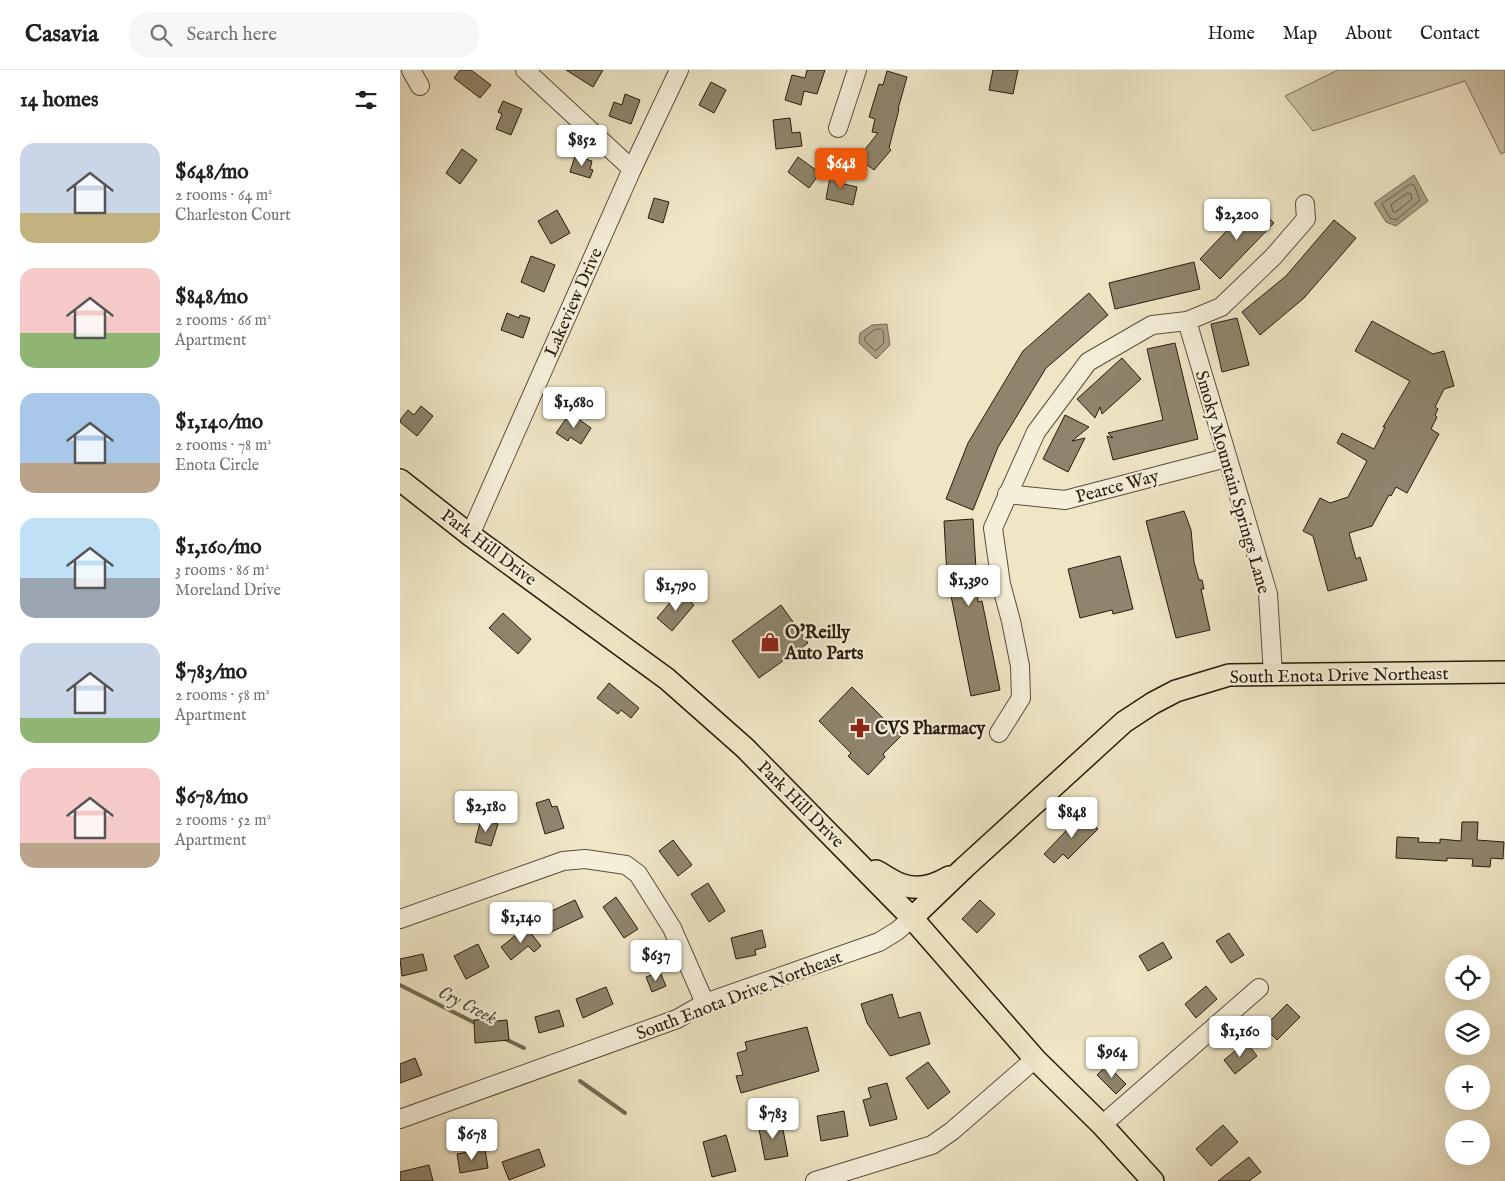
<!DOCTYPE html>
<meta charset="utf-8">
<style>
body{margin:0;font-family:"IM FELL English",serif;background:#f6f6f6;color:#202124;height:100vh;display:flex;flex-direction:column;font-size:19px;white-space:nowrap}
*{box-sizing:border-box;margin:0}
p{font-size:16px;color:#757577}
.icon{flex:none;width:28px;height:28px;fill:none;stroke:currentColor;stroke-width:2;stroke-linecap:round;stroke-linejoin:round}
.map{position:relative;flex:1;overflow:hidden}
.details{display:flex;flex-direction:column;background:#fff;width:400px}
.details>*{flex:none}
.tools{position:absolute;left:1045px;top:885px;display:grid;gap:10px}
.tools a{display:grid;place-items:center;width:45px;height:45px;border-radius:50%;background:#fff;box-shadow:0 5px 20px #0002;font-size:25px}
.price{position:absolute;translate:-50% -42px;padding:0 11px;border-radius:5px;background:#fff;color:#222;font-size:16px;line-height:32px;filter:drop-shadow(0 1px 2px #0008)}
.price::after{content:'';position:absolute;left:50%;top:30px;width:15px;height:11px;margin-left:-8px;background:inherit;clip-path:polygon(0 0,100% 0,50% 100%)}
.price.current{background:#ea580c;color:#fff}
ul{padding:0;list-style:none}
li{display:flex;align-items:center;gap:15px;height:125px;padding:0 20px}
li span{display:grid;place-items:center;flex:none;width:140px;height:100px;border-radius:15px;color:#555}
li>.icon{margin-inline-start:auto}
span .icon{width:60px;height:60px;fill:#fffc;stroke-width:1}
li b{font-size:21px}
h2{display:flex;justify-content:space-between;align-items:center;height:60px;padding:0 20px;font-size:21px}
header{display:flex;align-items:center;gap:30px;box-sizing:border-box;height:70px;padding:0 25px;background:#fff;border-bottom:1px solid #e0e0e0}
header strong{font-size:24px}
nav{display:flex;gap:28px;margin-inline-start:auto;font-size:18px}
.search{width:350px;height:45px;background:#f6f6f6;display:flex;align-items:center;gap:12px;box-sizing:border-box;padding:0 18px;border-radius:20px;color:#757577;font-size:19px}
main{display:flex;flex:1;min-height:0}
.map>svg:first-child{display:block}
.green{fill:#cdc4a7;stroke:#7a705a}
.water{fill:#aba187;stroke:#766c56}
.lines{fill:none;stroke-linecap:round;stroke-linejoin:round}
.shore{stroke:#695e4a;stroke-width:1}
.stream{stroke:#766c56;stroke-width:4}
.building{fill:#8f856d;stroke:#271c0d}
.minor-casing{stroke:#594e3b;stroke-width:20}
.major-casing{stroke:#271c0d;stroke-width:24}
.minor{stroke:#f5efda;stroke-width:18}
.major{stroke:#efe6c6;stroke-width:21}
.labels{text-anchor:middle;stroke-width:4.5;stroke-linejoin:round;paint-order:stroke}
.street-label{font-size:18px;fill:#271c0d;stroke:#f5efda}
.poi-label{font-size:18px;font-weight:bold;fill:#271c0d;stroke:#f5efda;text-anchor:start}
.water-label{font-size:19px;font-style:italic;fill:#5c513e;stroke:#f5efda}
</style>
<header>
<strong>Casavia</strong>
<div class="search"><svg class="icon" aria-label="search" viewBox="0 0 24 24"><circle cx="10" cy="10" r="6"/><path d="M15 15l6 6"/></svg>Search here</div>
<nav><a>Home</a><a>Map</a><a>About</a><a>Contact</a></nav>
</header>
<main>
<section class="details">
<h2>14 homes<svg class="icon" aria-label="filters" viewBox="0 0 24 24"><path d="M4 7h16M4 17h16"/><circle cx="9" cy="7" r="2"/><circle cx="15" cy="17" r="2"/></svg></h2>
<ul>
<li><span style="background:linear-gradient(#c9d6e8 70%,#c2b280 0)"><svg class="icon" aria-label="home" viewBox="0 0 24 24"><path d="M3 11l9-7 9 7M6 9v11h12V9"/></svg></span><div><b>$648/mo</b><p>2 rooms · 64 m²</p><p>Charleston Court</p></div></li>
<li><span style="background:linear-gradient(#f6c9c9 65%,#8fb573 0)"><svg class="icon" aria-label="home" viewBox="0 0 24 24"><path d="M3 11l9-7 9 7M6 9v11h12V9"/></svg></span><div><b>$848/mo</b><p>2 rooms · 66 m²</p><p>Apartment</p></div></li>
<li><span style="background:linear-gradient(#a9c7e8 70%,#b9a48a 0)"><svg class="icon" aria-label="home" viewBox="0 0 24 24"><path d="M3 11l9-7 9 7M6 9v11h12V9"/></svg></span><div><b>$1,140/mo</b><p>2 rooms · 78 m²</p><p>Enota Circle</p></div></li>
<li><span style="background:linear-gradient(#bfe0f5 60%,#9aa5b1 0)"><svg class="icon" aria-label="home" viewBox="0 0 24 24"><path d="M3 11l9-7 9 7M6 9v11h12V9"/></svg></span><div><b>$1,160/mo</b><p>3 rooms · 86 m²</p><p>Moreland Drive</p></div></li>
<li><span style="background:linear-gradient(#c9d6e8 75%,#8fb573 0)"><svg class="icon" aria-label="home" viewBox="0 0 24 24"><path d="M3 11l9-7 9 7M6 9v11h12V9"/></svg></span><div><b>$783/mo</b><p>2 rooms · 58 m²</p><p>Apartment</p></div></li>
<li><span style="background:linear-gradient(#f6c9c9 75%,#b9a48a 0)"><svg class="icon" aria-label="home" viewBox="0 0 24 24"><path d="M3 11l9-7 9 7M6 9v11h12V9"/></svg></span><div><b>$678/mo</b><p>2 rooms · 52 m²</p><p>Apartment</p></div></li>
</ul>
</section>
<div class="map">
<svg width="1105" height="1111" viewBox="0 0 1105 1111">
<rect width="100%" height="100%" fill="#efe6c6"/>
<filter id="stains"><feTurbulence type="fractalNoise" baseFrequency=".004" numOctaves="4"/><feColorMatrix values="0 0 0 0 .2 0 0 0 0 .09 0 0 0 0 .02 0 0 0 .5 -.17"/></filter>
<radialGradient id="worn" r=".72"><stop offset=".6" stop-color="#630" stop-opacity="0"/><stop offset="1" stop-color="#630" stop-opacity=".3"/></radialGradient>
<polygon class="green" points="938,0 1105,0 1105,82 1101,84 1065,11 913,61 885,26"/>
<g class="water">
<polygon points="1014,105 1028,131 996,156 986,152 974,133"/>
<polygon points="487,254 490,275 476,289 459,273 460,263 472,255"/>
</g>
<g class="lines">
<g class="shore">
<polygon points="1011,114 1014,115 1020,130 996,150 990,148 982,134"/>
<polygon points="1008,123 1011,124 1012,129 996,142 993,142 991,135"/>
<polygon points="481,259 483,261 484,273 475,281 465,271 465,267 474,260"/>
</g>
<g class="stream">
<polyline points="0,915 77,954"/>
<polyline points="103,968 124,978"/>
<polyline points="180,1011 225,1043"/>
</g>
</g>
<g class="building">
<polygon points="60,0 71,0 91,15 80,28 54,8"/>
<polygon points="166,0 203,0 193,17"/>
<polygon points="407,0 425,0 417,24 404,21 401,35 385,30 392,5 405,8"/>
<polygon points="593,0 618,0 613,24 589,20"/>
<polygon points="487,1 507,7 498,39 499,39 489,78 491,80 474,100 458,88 478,63 472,62 475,49 469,47 479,14 483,15"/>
<polygon points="311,12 326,20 314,43 299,35"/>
<polygon points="225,24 240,30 231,54 209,46 214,32 222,35"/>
<polygon points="103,31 122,39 111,65 96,59 102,44 98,42"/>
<polygon points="390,48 392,63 400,62 402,76 376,79 373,50"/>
<polygon points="62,79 77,90 60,114 46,103"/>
<polygon points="175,86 192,91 190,99 193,100 190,108 170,102"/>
<polygon points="398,87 420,103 409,118 388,102"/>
<polygon points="431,102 446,105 444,114 457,117 453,135 426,129"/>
<polygon points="254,128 269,132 263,153 248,148"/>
<polygon points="853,133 874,153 820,209 800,189"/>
<polygon points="157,140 170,163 151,174 138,151"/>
<polygon points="934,150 956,168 904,228 860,265 842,242 886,206"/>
<polygon points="131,186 155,195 144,222 121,212"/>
<polygon points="794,192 800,219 715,239 709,213"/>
<polygon points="689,223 708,245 646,298 598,377 573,440 546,429 568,373 623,281"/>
<polygon points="107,243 119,248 120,245 130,248 123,268 101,260"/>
<polygon points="837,248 849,295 822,302 811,254"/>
<polygon points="972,251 1033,284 1044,281 1054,316 1044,319 1035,337 1038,339 1035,345 1037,347 1031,359 1039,364 1007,423 996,417 991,426 989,425 972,456 949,463 956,489 960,487 967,510 928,521 913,466 903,461 920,428 930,433 948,427 967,391 937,373 942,363 974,379 985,357 983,357 1010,311 955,281"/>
<polygon points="775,273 798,369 713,390 707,366 713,368 708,363 763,350 747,279"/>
<polygon points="722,288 741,309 702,344 700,337 695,348 677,329"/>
<polygon points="21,336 33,346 17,366 0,352 0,350 8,340 14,345"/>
<polygon points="170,343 191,358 181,374 170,367 168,371 156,363"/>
<polygon points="665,345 689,357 672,371 685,368 668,402 643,389"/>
<polygon points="784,441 791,460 794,492 799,510 802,510 804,519 801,519 810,560 776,568 746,451"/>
<polygon points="573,449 578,532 582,531 600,620 571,626 551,526 548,526 544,451"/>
<polygon points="720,486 733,539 713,544 712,540 680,548 668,499"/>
<polygon points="279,522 294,535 272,561 257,548"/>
<polygon points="381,535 408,573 359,608 332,571"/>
<polygon points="103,543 131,569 118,584 89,558"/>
<polygon points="209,613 239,638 231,648 221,640 218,644 197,628"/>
<polygon points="452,617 501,666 483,684 485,687 468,705 448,686 451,683 419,651"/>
<polygon points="149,729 152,737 157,736 164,758 145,764 136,733"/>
<polygon points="682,744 698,759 668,789 663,784 654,793 644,784"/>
<polygon points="81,749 98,754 91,776 75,772"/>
<polygon points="1062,752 1078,752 1077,770 1104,772 1103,789 1091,788 1090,797 1072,796 1073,789 1047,788 1047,791 996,788 997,767 1019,768 1018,772 1040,773 1040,769 1061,771"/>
<polygon points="273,770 292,795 278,806 259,781"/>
<polygon points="308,813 325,841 309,852 291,824"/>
<polygon points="216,827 238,859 224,868 203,837"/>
<polygon points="175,830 183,847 151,862 143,845"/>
<polygon points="580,830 595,844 577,863 562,849"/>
<polygon points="126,857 141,876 134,882 128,876 111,890 101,877"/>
<polygon points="362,860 366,877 355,880 356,885 336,889 331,868"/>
<polygon points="829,863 844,885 831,893 816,871"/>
<polygon points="763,872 772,888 748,901 739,886"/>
<polygon points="78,874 89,897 66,909 54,886"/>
<polygon points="23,884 27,900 2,906 0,889"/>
<polygon points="260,902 266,916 252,922 246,907"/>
<polygon points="806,916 817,929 796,948 785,934"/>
<polygon points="206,917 213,934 183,948 176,929"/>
<polygon points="492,924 499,948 520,942 530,974 490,986 467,953 461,934"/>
<polygon points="887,934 900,947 877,970 864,957"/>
<polygon points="159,940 164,956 139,963 135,947"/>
<polygon points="87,949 87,952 107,950 109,970 75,973 74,950"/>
<polygon points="407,957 419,1001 341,1023 336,1006 343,1005 337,983 347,980 345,972"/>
<polygon points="846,972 857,986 835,1004 824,990"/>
<polygon points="15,988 22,1005 0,1013 0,994"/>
<polygon points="528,992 550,1022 528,1039 506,1008"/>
<polygon points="707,995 726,1014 716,1024 697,1005"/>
<polygon points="487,1013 497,1049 470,1056 463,1030 471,1028 468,1018"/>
<polygon points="444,1041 448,1066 421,1071 417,1046"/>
<polygon points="381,1049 388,1086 365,1090 358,1054"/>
<polygon points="823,1055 838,1072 811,1096 796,1079"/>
<polygon points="326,1065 336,1101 312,1107 303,1072"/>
<polygon points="85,1079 88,1098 60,1103 57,1084"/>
<polygon points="139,1079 145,1096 109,1110 102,1092"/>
<polygon points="849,1087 861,1102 849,1111 818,1111"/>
<polygon points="29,1095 33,1111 0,1111 0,1102"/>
</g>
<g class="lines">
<defs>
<g id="minor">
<polyline points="11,0 20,16"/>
<polyline points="125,0 232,99"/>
<polyline points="438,58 457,0"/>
<polyline points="787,251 868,524 873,604"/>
<polyline points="607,424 665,430 826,388"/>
<polyline points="70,465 232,99 279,0"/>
<polyline points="599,663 621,628 620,596 611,551 601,514 593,458 636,362 688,292 752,255 787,251 821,237 873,187 906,149 905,134"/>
<polyline points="0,849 163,791 185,789 226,795 238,804 272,858 305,933"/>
<polyline points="0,1049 277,949 305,933 479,872 497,861 512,848"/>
<polyline points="702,1055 859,918"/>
<polyline points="415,1111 532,1075 552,1061 635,989"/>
</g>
<g id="major">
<polyline points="0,410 70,465 267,609 345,678 512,848 635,989 702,1055 753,1111"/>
<path d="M 476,801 C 484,805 492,811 500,814 C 517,821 534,816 549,807"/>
<polyline points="512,848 564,798 724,652 753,633 776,621 829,605 1105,602"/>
</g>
</defs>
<use href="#minor" class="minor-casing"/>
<use href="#major" class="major-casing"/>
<use href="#minor" class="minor"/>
<use href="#major" class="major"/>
</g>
<defs>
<symbol id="shop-bare" viewBox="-9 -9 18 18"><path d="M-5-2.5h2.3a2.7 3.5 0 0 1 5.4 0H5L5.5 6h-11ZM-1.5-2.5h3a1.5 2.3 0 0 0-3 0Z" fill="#8f2418" stroke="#f5efda" stroke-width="2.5" paint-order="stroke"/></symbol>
<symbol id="pharmacy-bare" viewBox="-9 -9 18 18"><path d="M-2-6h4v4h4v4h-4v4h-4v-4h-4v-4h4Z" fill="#8f2418" stroke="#f5efda" stroke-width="2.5" paint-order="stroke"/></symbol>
</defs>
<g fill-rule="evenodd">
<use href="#shop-bare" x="356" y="558" width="28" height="28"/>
<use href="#pharmacy-bare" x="446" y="644" width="28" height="28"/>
</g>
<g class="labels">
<g class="street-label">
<text transform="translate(173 232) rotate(-66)" y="6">Lakeview Drive</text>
<text transform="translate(833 412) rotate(74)" y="6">Smoky Mountain Springs Lane</text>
<text transform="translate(717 416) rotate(-15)" y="6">Pearce Way</text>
<text transform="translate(89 477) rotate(37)" y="6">Park Hill Drive</text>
<text transform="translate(939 605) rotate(-1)" y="6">South Enota Drive Northeast</text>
<text transform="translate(401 734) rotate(45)" y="6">Park Hill Drive</text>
<text transform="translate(339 925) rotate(-21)" y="6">South Enota Drive Northeast</text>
</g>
<g class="poi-label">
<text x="385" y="568">O'Reilly<tspan x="385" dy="21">Auto Parts</tspan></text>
<text x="475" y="664">CVS Pharmacy</text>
</g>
<g class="water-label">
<text transform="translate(68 934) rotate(27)" y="7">Cry Creek</text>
</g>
</g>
<rect width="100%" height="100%" filter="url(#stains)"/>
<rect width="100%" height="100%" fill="url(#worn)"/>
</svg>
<div class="tools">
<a><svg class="icon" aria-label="locate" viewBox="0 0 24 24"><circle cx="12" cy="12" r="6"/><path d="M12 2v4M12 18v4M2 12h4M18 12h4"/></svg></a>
<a><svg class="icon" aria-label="layers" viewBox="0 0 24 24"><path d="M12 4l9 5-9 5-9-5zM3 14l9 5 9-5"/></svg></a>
<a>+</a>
<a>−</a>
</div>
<b class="price" style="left:182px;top:97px">$852</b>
<b class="price current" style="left:441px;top:120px">$648</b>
<b class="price" style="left:837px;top:171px">$2,200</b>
<b class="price" style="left:174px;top:359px">$1,680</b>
<b class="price" style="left:569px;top:537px">$1,390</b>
<b class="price" style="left:276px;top:542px">$1,790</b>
<b class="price" style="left:86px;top:763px">$2,180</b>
<b class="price" style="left:672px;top:769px">$848</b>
<b class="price" style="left:121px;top:874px">$1,140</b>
<b class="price" style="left:256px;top:912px">$637</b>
<b class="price" style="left:840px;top:988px">$1,160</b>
<b class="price" style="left:712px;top:1009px">$964</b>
<b class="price" style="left:373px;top:1070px">$783</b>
<b class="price" style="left:72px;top:1091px">$678</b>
</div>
</main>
